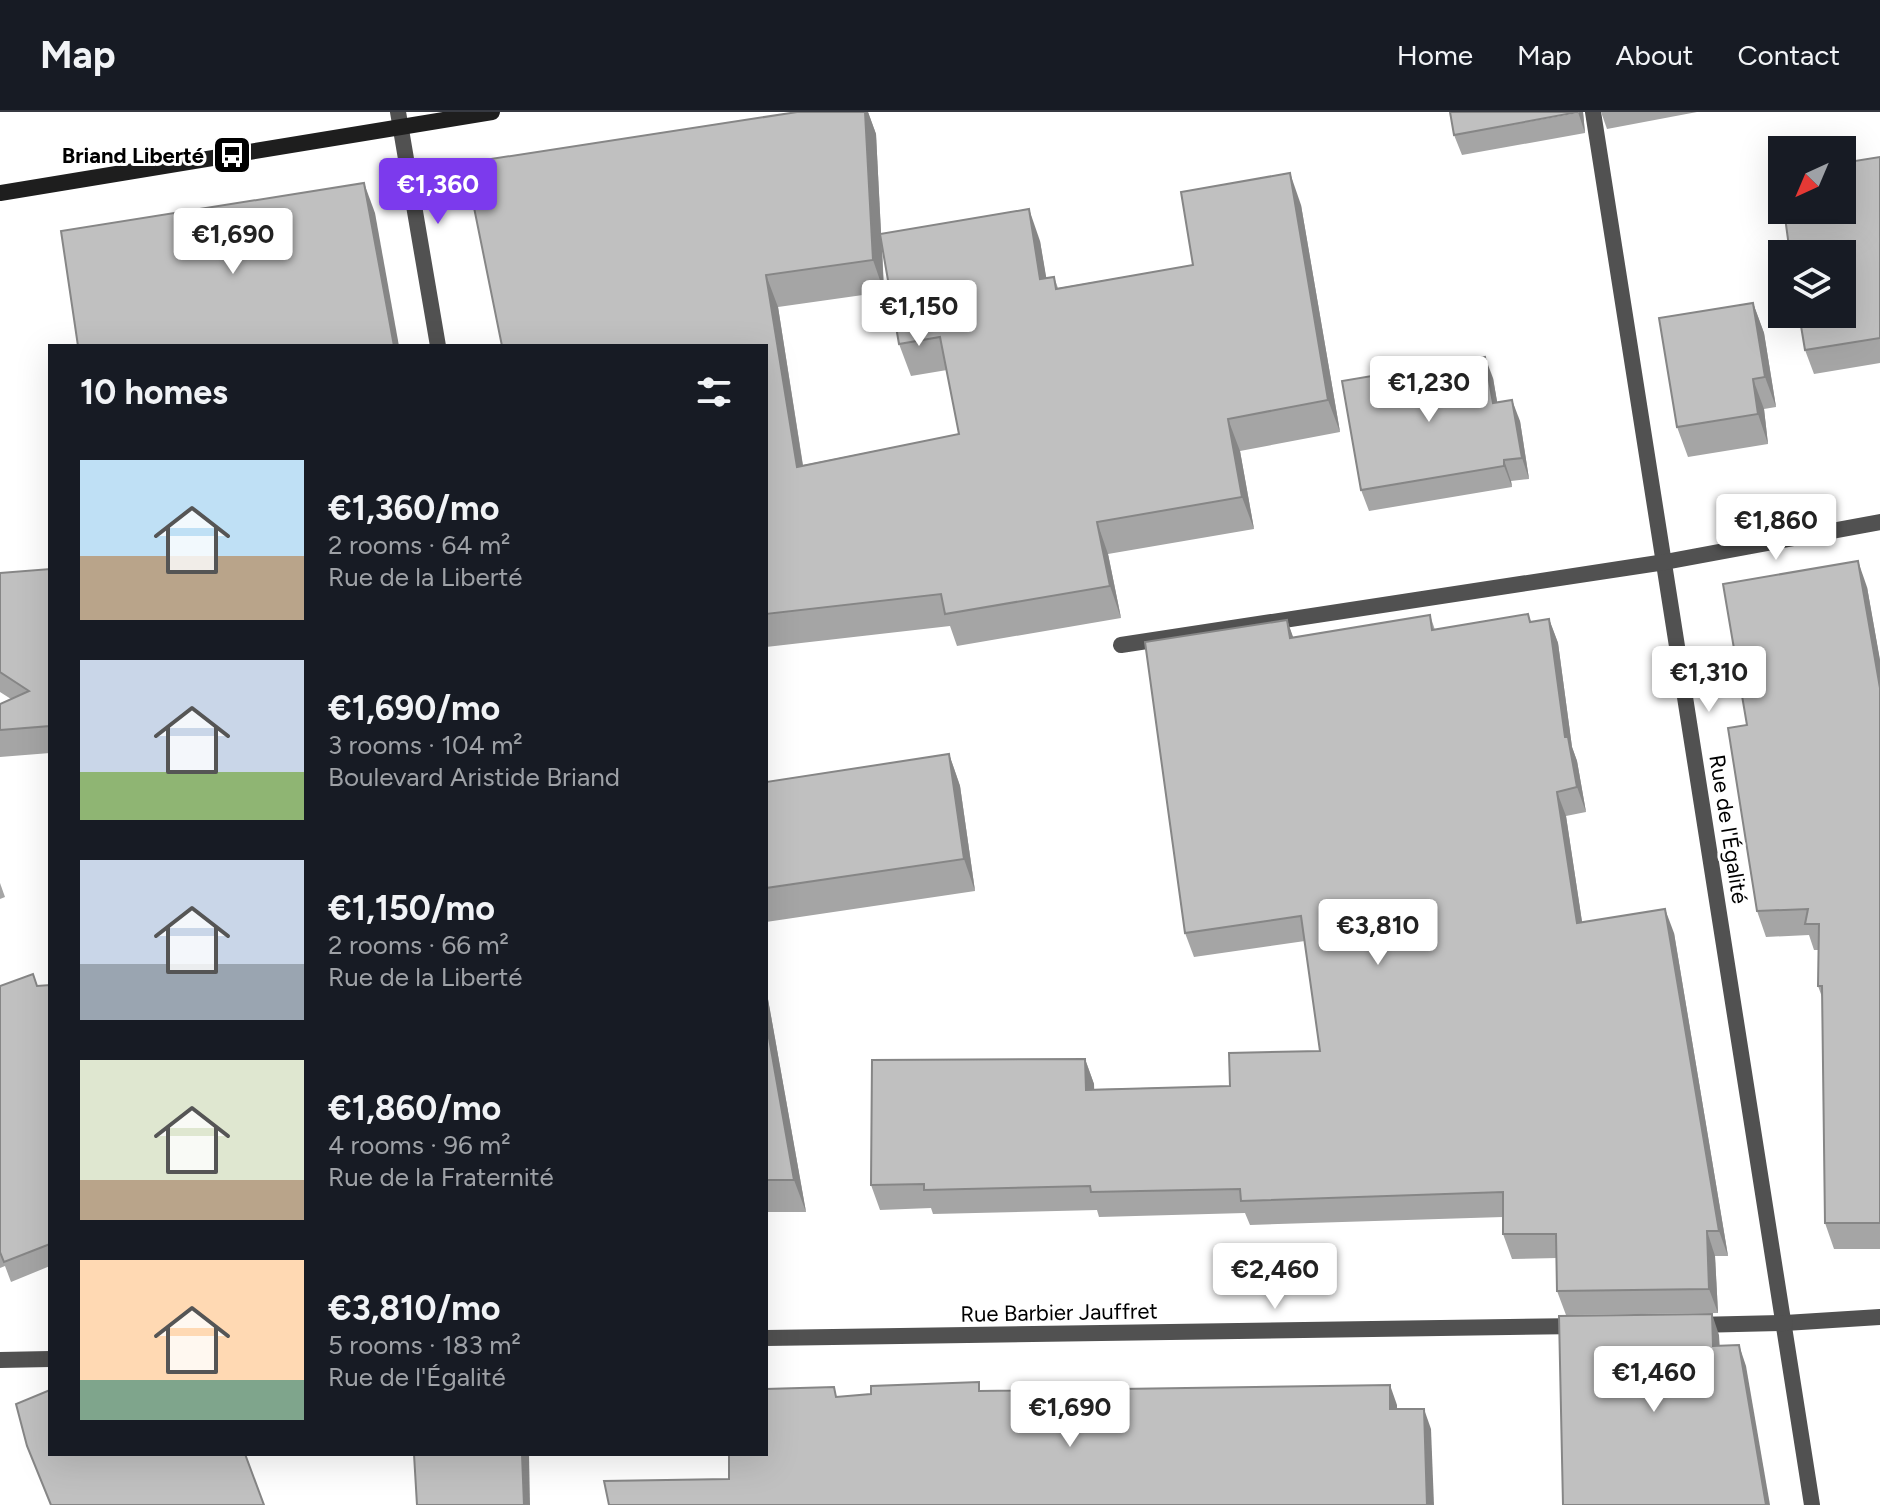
<!DOCTYPE html>
<meta charset="utf-8">
<style>
body{margin:0;font-family:Figtree,sans-serif;background:#20242c;color:#f1f3f6;height:100vh;display:flex;flex-direction:column;font-size:30px;white-space:nowrap}
*{box-sizing:border-box;margin:0}
p{font-size:26px;color:#9ea1a6}
.icon{flex:none;width:44px;height:44px;fill:none;stroke:currentColor;stroke-width:2;stroke-linecap:round;stroke-linejoin:round}
.map{position:relative;flex:1;overflow:hidden}
.panel{position:absolute;left:48px;top:232px;width:720px;height:1112px;display:flex;flex-direction:column;background:#171b24;border-radius:0px;box-shadow:0 8px 32px #0002}
.panel>*{flex:none}
.needle{width:52px;rotate:224deg}
.controls{position:absolute;left:1768px;top:24px;display:grid;gap:16px}
.controls a{display:grid;place-items:center;width:88px;height:88px;border-radius:0px;background:#171b24;box-shadow:0 8px 32px #0002;font-size:40px}
.price{position:absolute;translate:-50% -68px;padding:0 18px;border-radius:8px;background:#fff;color:#222;font-size:26px;line-height:52px;filter:drop-shadow(0 2px 4px #0008)}
.price::after{content:'';position:absolute;left:50%;top:48px;width:24px;height:18px;margin-left:-12px;background:inherit;clip-path:polygon(0 0,100% 0,50% 100%)}
.price.on{background:#7c3aed;color:#fff}
ul{padding:0;list-style:none}
li{display:flex;align-items:center;gap:24px;height:200px;padding:0 32px}
li span{display:grid;place-items:center;flex:none;width:224px;height:160px;border-radius:0px;color:#555}
li>.icon{margin-inline-start:auto}
span .icon{width:96px;height:96px;fill:#fffc;stroke-width:1}
li b{font-size:34px}
h2{display:flex;justify-content:space-between;align-items:center;height:96px;padding:0 32px;font-size:34px}
header{display:flex;align-items:center;gap:48px;box-sizing:border-box;height:112px;padding:0 40px;background:#171b24;border-bottom:2px solid #363941}
header strong{font-size:38px}
nav{display:flex;gap:44px;margin-inline-start:auto;font-size:28px}
.map>svg:first-child{display:block}
.lines{fill:none;stroke-linecap:round;stroke-linejoin:round}
.lane{stroke:#515151;stroke-width:16}
.street{stroke:#515151;stroke-width:16}
.secondary{stroke:#1e1e1e;stroke-width:16}
.wall{fill:#a5a5a5;fill-rule:evenodd}
.shaded-wall{fill:#868686}
.building{fill:#c0c0c0;stroke:#868686;stroke-width:2}
.labels{text-anchor:middle;stroke-width:6;stroke-linejoin:round;paint-order:stroke}
.poi-label{font-size:22px;font-weight:bold;fill:#000;stroke:#fff;text-anchor:end}
.street-label{font-size:22px;fill:#000;stroke:#fff}
</style>
<header>
<strong>Map</strong>
<nav><a>Home</a><a>Map</a><a>About</a><a>Contact</a></nav>
</header>
<div class="map">
<svg width="1880" height="1393" viewBox="0 0 1880 1393">
<rect width="100%" height="100%" fill="#fff"/>
<g class="lines">
<polyline class="lane" points="1785,1211 1880,1205"/>
<g class="street">
<polyline points="398,0 438,234"/>
<polyline points="1593,0 1812,1393"/>
<polyline points="1121,533 1665,450 1880,410"/>
<polyline points="1695,1213 1785,1211"/>
<polyline points="766,1226 1580,1214"/>
<polyline points="0,1248 50,1247"/>
</g>
<polyline class="secondary" points="0,81 492,0"/>
</g>
<g class="wall">
<path d="M 797,0 L 868,0 L 876,22 L 881,121 L 1040,129 L 1046,166 L 1054,165 L 1058,176 L 1193,153 L 1301,93 L 1340,320 L 1240,339 L 1254,417 L 1108,442 L 1121,506 L 957,534 L 950,514 L 766,535 L 766,234 L 502,234 ZM 882,131 L 899,232 L 911,264 L 947,258 L 959,322 L 803,353 L 778,195 L 884,180 Z"/>
<polygon points="1583,0 1585,21 1462,43 1454,23"/>
<polygon points="1601,0 1697,0 1607,17"/>
<polygon points="1880,45 1880,251 1814,262 1805,238"/>
<polygon points="1753,191 1764,221 1776,295 1764,297 1768,332 1688,345 1677,315"/>
<polygon points="1493,266 1497,290 1520,309 1529,367 1511,369 1512,375 1369,399 1361,378"/>
<polygon points="50,457 50,641 0,645 0,592 11,587 0,580 0,461"/>
<polygon points="1867,475 1880,549 1880,1137 1834,1137 1825,1111 1822,885 1818,874 1818,838 1814,838 1809,823 1766,825 1757,799 1747,613"/>
<polygon points="1528,502 1531,510 1549,507 1558,531 1572,635 1577,649 1586,700 1566,704 1582,810 1674,821 1728,1144 1715,1144 1718,1201 1566,1203 1557,1179 1557,1146 1512,1147 1503,1122 1503,1105 1250,1113 1245,1101 1099,1105 1097,1098 933,1102 931,1096 880,1098 871,1073 1085,947 1094,972 1094,977 1230,974 1320,939 1305,829 1194,845 1185,821 1287,508 1293,526 1430,503 1435,518"/>
<polygon points="949,642 960,674 975,779 766,810 766,670"/>
<polygon points="0,771 5,785 0,787"/>
<polygon points="50,873 50,1154 11,1170 5,1154 0,1156 0,874"/>
<polygon points="766,876 806,1100 766,1100"/>
</g>
<g class="shaded-wall">
<polygon points="865,0 868,0 876,22 884,180 873,148"/>
<polygon points="1578,0 1583,0 1585,21"/>
<polygon points="1290,61 1301,93 1340,320 1328,288"/>
<polygon points="364,71 375,101 399,234 394,234"/>
<polygon points="1029,97 1040,129 1052,199 1040,167"/>
<polygon points="766,163 778,195 808,387 797,355"/>
<polygon points="1753,191 1764,221 1776,295 1765,265"/>
<polygon points="1485,245 1493,266 1501,312 1493,291"/>
<polygon points="1753,267 1764,297 1768,332 1758,302"/>
<polygon points="1512,288 1520,309 1529,367 1522,346"/>
<polygon points="1228,307 1240,339 1254,417 1242,385"/>
<polygon points="1504,348 1511,369 1512,375 1504,354"/>
<polygon points="1097,410 1108,442 1121,506 1110,474"/>
<polygon points="1858,449 1867,475 1880,548 1880,576"/>
<polygon points="1549,507 1558,531 1572,635 1577,649 1586,700 1577,675 1565,625"/>
<polygon points="1287,508 1296,533 1290,526"/>
<polygon points="949,642 960,674 975,779 964,747"/>
<polygon points="1557,680 1566,704 1586,836 1577,811"/>
<polygon points="1665,797 1674,821 1728,1144 1719,1119"/>
<polygon points="766,876 806,1100 794,1068 766,909"/>
<polygon points="1085,947 1094,972 1095,1002 1086,978"/>
<polygon points="1707,1119 1715,1144 1718,1201 1709,1177"/>
<polygon points="1712,1202 1719,1223 1721,1255 1713,1234"/>
<polygon points="1739,1233 1746,1254 1770,1393 1766,1393"/>
<polygon points="1390,1273 1397,1293 1397,1317 1390,1297"/>
<polygon points="1424,1297 1431,1317 1434,1393 1427,1393"/>
<polygon points="522,1342 529,1342 530,1393 524,1393"/>
</g>
<g class="building">
<polygon points="797,0 865,0 873,148 766,163 797,355 959,322 940,225 899,232 880,122 1029,97 1040,167 1054,165 1056,177 1193,153 1181,80 1290,61 1328,288 1228,307 1242,385 1097,410 1110,474 945,502 941,482 766,502 766,234 502,234 465,51"/>
<polygon points="1450,0 1578,0 1454,23"/>
<polygon points="1880,45 1880,226 1805,238 1799,202 1842,202 1842,142 1790,142 1784,98 1842,98 1842,51"/>
<polygon points="1782,61 1782,87 1778,62"/>
<polygon points="364,71 394,234 78,234 61,119"/>
<polygon points="1753,191 1765,265 1753,267 1758,302 1677,315 1659,206"/>
<polygon points="1485,245 1493,291 1512,288 1522,346 1504,348 1504,354 1361,378 1342,269"/>
<polygon points="1858,449 1880,576 1880,1111 1825,1111 1822,874 1818,874 1819,812 1805,812 1808,797 1757,799 1728,616 1747,613 1723,472"/>
<polygon points="50,457 50,614 0,618 0,592 29,579 0,560 0,461"/>
<polygon points="1528,502 1530,510 1549,507 1565,625 1568,625 1577,675 1557,680 1577,811 1665,797 1719,1119 1707,1119 1709,1177 1557,1179 1556,1122 1503,1122 1503,1080 1241,1089 1240,1077 1091,1080 1090,1074 924,1078 924,1072 871,1073 872,948 1085,947 1086,978 1230,974 1229,941 1320,939 1301,804 1185,821 1145,530 1287,508 1290,526 1430,503 1432,518"/>
<polygon points="949,642 964,747 766,776 766,670"/>
<polygon points="33,862 37,874 50,873 50,1132 4,1150 0,1140 0,874"/>
<polygon points="766,909 794,1068 766,1068"/>
<polygon points="1712,1202 1713,1234 1739,1233 1766,1393 1563,1393 1559,1204"/>
<polygon points="979,1270 979,1279 1390,1273 1390,1297 1424,1297 1427,1393 609,1393 604,1369 729,1367 729,1342 766,1342 766,1277 834,1275 836,1285 871,1282 871,1274"/>
<polygon points="50,1278 50,1342 245,1342 264,1393 51,1393 27,1334 16,1292"/>
<polygon points="414,1342 522,1342 524,1393 417,1393"/>
</g>
<defs>
<symbol id="bus-square" viewBox="-11 -11 22 22"><rect x="-9" y="-9" width="18" height="18" rx="4" fill="#000" stroke="#fff"/><path d="M-5-6H5V4H4V6H2V4H-2V6H-4V4H-5ZM-3.5-4V0h7V-4ZM-3.5 1.2v1.5H-2V1.2ZM2 1.2v1.5H3.5V1.2Z" fill="#fff"/></symbol>
</defs>
<g fill-rule="evenodd">
<use href="#bus-square" x="210" y="21" width="44" height="44"/>
</g>
<g class="labels">
<g class="poi-label">
<text x="204" y="51">Briand Liberté</text>
</g>
<g class="street-label">
<text transform="translate(1729 717) rotate(81)" y="8">Rue de l'Égalité</text>
<text transform="translate(1059 1200) rotate(-1)" y="8">Rue Barbier Jauffret</text>
</g>
</g>
</svg>
<div class="controls">
<a><svg class="needle" viewBox="-14 -14 28 28"><path d="M0-13l5 13h-10z" fill="#e53935"/><path d="M0 13l5-13h-10z" fill="#9ea1a6"/></svg></a>
<a><svg class="icon" aria-label="layers" viewBox="0 0 24 24"><path d="M12 4l9 5-9 5-9-5zM3 14l9 5 9-5"/></svg></a>
</div>
<b class="price on" style="left:438px;top:114px">€1,360</b>
<b class="price" style="left:233px;top:164px">€1,690</b>
<b class="price" style="left:919px;top:236px">€1,150</b>
<b class="price" style="left:1429px;top:312px">€1,230</b>
<b class="price" style="left:1776px;top:450px">€1,860</b>
<b class="price" style="left:1709px;top:602px">€1,310</b>
<b class="price" style="left:1378px;top:855px">€3,810</b>
<b class="price" style="left:1275px;top:1199px">€2,460</b>
<b class="price" style="left:1654px;top:1302px">€1,460</b>
<b class="price" style="left:1070px;top:1337px">€1,690</b>
<section class="panel">
<h2>10 homes<svg class="icon" aria-label="filters" viewBox="0 0 24 24"><path d="M4 7h16M4 17h16"/><circle cx="9" cy="7" r="2"/><circle cx="15" cy="17" r="2"/></svg></h2>
<ul>
<li><span style="background:linear-gradient(#bfe0f5 60%,#b9a48a 0)"><svg class="icon" aria-label="home" viewBox="0 0 24 24"><path d="M3 11l9-7 9 7M6 9v11h12V9"/></svg></span><div><b>€1,360/mo</b><p>2 rooms · 64 m²</p><p>Rue de la Liberté</p></div></li>
<li><span style="background:linear-gradient(#c9d6e8 70%,#8fb573 0)"><svg class="icon" aria-label="home" viewBox="0 0 24 24"><path d="M3 11l9-7 9 7M6 9v11h12V9"/></svg></span><div><b>€1,690/mo</b><p>3 rooms · 104 m²</p><p>Boulevard Aristide Briand</p></div></li>
<li><span style="background:linear-gradient(#c9d6e8 65%,#9aa5b1 0)"><svg class="icon" aria-label="home" viewBox="0 0 24 24"><path d="M3 11l9-7 9 7M6 9v11h12V9"/></svg></span><div><b>€1,150/mo</b><p>2 rooms · 66 m²</p><p>Rue de la Liberté</p></div></li>
<li><span style="background:linear-gradient(#dfe7d0 75%,#b9a48a 0)"><svg class="icon" aria-label="home" viewBox="0 0 24 24"><path d="M3 11l9-7 9 7M6 9v11h12V9"/></svg></span><div><b>€1,860/mo</b><p>4 rooms · 96 m²</p><p>Rue de la Fraternité</p></div></li>
<li><span style="background:linear-gradient(#ffd9b3 75%,#7fa58c 0)"><svg class="icon" aria-label="home" viewBox="0 0 24 24"><path d="M3 11l9-7 9 7M6 9v11h12V9"/></svg></span><div><b>€3,810/mo</b><p>5 rooms · 183 m²</p><p>Rue de l'Égalité</p></div></li>
</ul>
</section>
</div>
